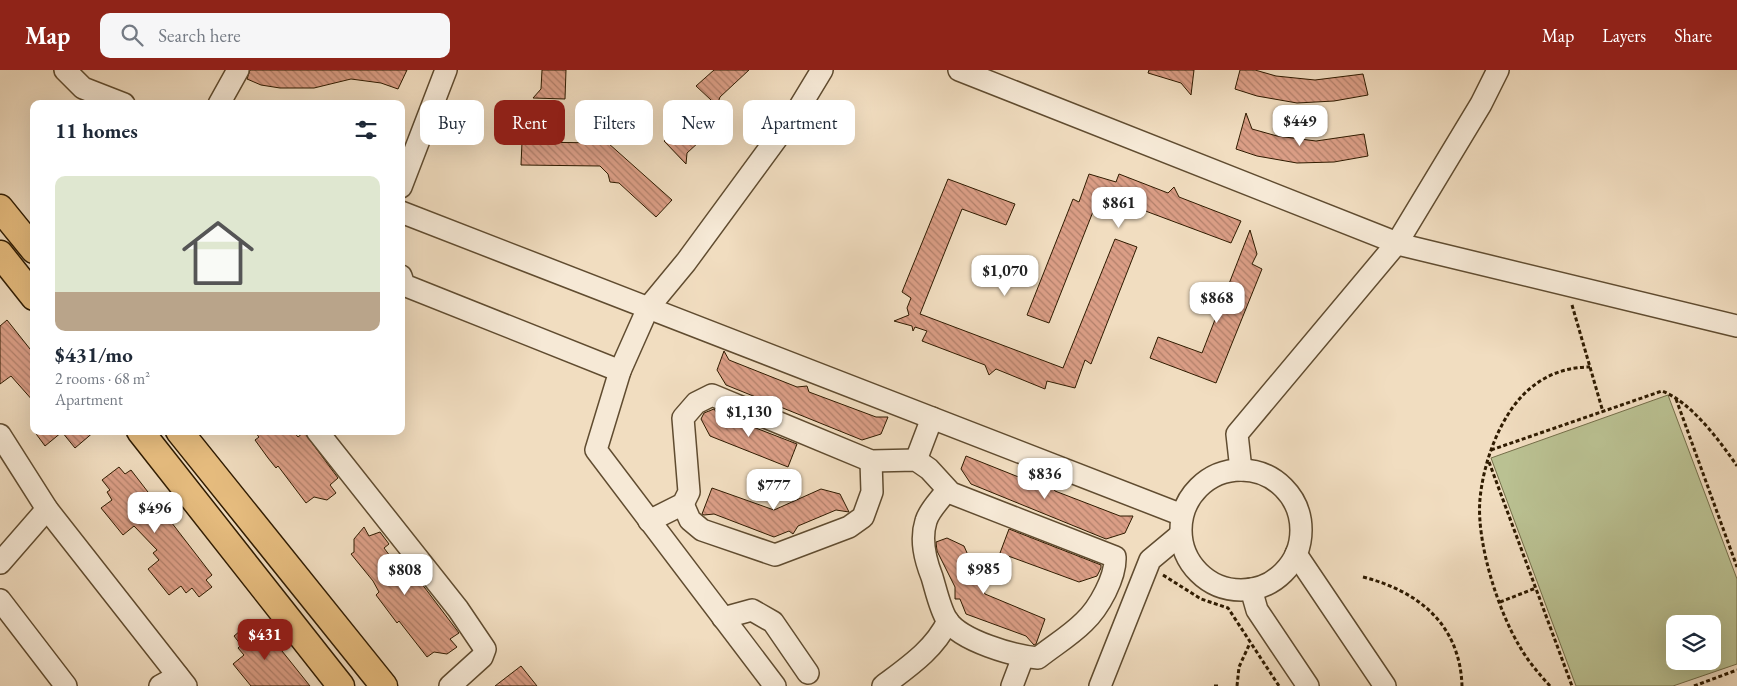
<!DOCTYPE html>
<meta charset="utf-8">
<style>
body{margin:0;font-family:"EB Garamond",serif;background:#f6f6f7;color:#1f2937;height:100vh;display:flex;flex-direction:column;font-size:19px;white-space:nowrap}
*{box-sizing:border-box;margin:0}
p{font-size:16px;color:#747a83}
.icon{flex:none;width:28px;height:28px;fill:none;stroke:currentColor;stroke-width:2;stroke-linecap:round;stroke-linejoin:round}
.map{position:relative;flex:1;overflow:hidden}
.panel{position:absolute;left:30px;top:30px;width:375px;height:335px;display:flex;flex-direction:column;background:#fff;border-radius:10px;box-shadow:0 5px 20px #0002}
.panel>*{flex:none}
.banner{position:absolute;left:420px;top:30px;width:475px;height:45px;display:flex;gap:10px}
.fabs{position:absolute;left:1666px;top:545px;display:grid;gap:10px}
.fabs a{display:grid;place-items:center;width:55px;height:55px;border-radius:10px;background:#fff;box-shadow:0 5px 20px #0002;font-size:25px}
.price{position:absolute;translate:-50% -42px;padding:0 11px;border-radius:10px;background:#fff;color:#222;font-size:16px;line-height:32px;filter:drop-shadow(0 1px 2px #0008)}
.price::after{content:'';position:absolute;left:50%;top:30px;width:15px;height:11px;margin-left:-8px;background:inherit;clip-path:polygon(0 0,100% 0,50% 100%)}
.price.on{background:#8f2418;color:#fff}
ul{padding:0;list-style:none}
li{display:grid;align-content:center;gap:10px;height:265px;padding:0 25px}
li span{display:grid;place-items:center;height:155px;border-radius:10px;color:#555}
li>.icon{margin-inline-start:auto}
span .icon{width:90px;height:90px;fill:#fffc;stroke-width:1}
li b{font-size:21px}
h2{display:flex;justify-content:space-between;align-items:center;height:60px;padding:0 25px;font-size:21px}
.pill{padding:0 18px;border-radius:10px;background:#fff;box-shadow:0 5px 20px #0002;font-size:18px;line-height:45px}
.pill.on{background:#8f2418;color:#fff}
header{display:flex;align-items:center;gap:30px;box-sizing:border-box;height:70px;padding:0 25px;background:#8f2418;color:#fff}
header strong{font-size:24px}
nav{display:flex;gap:28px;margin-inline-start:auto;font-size:18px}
.search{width:350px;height:45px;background:#f6f6f7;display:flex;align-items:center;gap:12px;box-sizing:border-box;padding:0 18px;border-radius:10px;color:#747a83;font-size:19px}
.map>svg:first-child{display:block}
.grass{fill:#bac192;stroke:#746e49;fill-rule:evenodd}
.building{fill:url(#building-back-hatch);stroke:#2f1b00}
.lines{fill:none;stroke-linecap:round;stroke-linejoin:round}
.minor-casing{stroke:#604c30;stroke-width:24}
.major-casing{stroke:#2f1b00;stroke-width:29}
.path{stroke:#2f1b00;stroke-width:3;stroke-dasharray:4 2.5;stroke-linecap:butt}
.minor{stroke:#f6e9d6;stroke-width:21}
.major{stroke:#e8be80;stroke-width:26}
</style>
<header>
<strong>Map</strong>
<div class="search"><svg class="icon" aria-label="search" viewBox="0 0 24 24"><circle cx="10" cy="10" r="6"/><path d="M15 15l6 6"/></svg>Search here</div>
<nav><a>Map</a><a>Layers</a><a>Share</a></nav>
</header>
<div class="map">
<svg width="1737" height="616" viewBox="0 0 1737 616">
<defs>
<pattern id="building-back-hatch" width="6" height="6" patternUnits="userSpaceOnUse" patternTransform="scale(1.25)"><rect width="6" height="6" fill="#db9e86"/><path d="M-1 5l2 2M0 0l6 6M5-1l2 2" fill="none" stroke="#b2806b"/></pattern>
</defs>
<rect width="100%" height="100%" fill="#f1ddc0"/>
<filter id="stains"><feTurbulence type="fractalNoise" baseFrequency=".004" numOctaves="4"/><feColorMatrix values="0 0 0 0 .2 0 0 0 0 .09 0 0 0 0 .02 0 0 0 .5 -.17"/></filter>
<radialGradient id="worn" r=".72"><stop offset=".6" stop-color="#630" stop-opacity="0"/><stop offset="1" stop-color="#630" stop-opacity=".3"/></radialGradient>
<path class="grass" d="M 1668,325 L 1737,509 L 1737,594 L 1673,616 L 1576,616 L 1491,388 ZM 1675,554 L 1712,554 L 1712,591 L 1675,591 Z"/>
<g class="building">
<polygon points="250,0 407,0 398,19 381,13 351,9 314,18 280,18 261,15 247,9"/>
<polygon points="542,0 566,0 565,29 533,28 541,19"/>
<polygon points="714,0 749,0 720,27 716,38 725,48 687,83 686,94 664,71 711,30 696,16"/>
<polygon points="1149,0 1194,0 1191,25 1181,13 1148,3"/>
<polygon points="1240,0 1255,0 1276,6 1315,10 1363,4 1368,25 1334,31 1297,33 1257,26 1235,19"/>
<polygon points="1246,43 1252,59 1277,66 1316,71 1364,64 1368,86 1334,92 1297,93 1257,86 1236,79"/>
<polygon points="522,72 608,73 672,130 656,147 619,113 610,112 608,104 600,96 521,95"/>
<polygon points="1089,104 1116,112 1119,104 1168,123 1174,117 1179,127 1241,151 1231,173 1100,124 1049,253 1027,245 1073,129 1079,132"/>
<polygon points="948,109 1015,134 1006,155 962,139 920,244 1063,298 1115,169 1137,177 1091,294 1085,290 1075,318 1047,311 1045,319 996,299 989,305 985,295 922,271 927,261 915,257 913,261 912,256 894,251 909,245 907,238 911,228 902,222"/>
<polygon points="1250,160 1257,184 1252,194 1262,199 1216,313 1150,288 1158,267 1202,283"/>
<polygon points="7,250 34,284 34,332 11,306 0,314 0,256"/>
<polygon points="724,281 729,290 797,317 807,316 809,322 876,347 888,347 881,364 862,370 726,315 717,300"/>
<polygon points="714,339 717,343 797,374 788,397 710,366 701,349 704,343"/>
<polygon points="34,361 95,361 75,378 62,362 45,376"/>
<polygon points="254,361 293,361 298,367 304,362 338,408 330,415 336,423 327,430 314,427 306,433 278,396 276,398 268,388 255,370 259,367"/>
<polygon points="966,386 1041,416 1051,415 1055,421 1120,446 1133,446 1125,463 1106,469 971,414 961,399"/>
<polygon points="119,397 125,404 131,400 212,505 206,510 212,517 199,527 192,518 186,523 181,516 169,525 148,499 159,490 153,483 157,480 134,456 123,465 101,438 112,430 107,422 110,420 102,410"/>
<polygon points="712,418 774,440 821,419 840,424 849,442 836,440 798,456 793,464 789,461 774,467 714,444 704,445 702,444"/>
<polygon points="364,457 369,466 380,462 389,474 384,478 399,498 406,493 459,563 450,569 457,577 447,584 434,582 427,587 399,551 397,553 376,525 379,522 373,511 351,484 354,482 354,469"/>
<polygon points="1009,459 1101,495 1101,498 1097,506 1079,512 1000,483"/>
<polygon points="947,468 964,476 985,524 1045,549 1036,574 1034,575 1026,566 966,544 960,529 955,529 955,517 937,481 936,472"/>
<polygon points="251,552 257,560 262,556 310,616 251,616 233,594 244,585 238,578 241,575 234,566"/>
<polygon points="521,596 537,616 495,616"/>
</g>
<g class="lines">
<defs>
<g id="minor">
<polyline points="65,0 83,18 124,34"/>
<polyline points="959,0 1402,175 1737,256"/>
<polyline points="219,34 238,0"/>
<polyline points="401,117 446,0"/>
<polyline points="401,142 1182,445"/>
<polyline points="401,206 404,215 620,301"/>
<polyline points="317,361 458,539 485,579 482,587 450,616"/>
<polyline points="0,365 47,439 186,616"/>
<polyline points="916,390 932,348"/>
<circle cx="1241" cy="460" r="60"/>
<polyline points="1241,400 1237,364 1397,173 1481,34 1498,0"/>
<polyline points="683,434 690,450 702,460 775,485 849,457 863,447 872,422 871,391"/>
<path d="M 649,451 L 683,434 L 689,422 L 683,348 L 696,333 L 712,325 L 871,391 L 916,390 L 929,399 L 951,423 L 1115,487 C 1116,507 1099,538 1084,552 C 1070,566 1053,576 1038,588 C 1014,586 961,571 947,550 C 940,539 936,520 932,507 C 925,489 920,470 926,451 C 929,440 941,429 947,420"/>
<polyline points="1296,484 1385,616"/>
<polyline points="0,493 47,439"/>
<polyline points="1251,519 1257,540 1308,616"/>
<polyline points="0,530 66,616"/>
<polyline points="723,548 752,540 773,552 808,603"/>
<polyline points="160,616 178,606"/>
<polyline points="775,616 596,380 620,301 648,238 686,192 799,38 822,0"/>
<path d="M 883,616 C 908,597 934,580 948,551"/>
<polyline points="1012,616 1023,587"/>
<polyline points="1100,616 1150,490 1180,465"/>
</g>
<g id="major">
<polyline points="0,138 34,180"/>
<polyline points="0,184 34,227"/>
<polyline points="140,361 341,616"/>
<polyline points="179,361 384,616"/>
</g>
</defs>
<use href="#minor" class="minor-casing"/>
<use href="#major" class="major-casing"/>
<g class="path">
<polyline points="1572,235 1603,342"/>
<polyline points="1676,329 1737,497"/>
<path d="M 1491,380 L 1662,321 C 1691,332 1720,371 1737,396"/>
<polyline points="1489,392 1572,616"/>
<polyline points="1163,505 1201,529 1228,538 1279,616"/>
<path d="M 1363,507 C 1418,521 1460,554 1462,616"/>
<polyline points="1500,532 1536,518"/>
<polyline points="1214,616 1220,616"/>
<polyline points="1237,616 1239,597 1250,573"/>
<path d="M 1550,616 C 1539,604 1528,591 1520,577 C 1498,541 1476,471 1480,429 C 1483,397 1495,362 1513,337 C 1532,311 1558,297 1590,297"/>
<polyline points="1694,616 1737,600"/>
</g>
<use href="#minor" class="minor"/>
<use href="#major" class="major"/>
</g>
<rect width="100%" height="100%" filter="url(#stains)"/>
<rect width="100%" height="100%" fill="url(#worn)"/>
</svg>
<div class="fabs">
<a><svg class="icon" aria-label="layers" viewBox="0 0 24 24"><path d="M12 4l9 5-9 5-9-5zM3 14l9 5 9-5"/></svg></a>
</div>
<b class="price" style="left:1300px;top:77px">$449</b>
<b class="price" style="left:1119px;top:159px">$861</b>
<b class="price" style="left:1005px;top:227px">$1,070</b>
<b class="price" style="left:1217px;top:254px">$868</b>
<b class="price" style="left:749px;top:368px">$1,130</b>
<b class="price" style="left:1045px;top:430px">$836</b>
<b class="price" style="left:774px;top:441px">$777</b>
<b class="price" style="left:155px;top:464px">$496</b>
<b class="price" style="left:984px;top:525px">$985</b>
<b class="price" style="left:405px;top:526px">$808</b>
<b class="price on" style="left:265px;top:591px">$431</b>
<div class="banner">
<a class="pill">Buy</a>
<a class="pill on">Rent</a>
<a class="pill">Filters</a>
<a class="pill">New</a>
<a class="pill">Apartment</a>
</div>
<section class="panel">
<h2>11 homes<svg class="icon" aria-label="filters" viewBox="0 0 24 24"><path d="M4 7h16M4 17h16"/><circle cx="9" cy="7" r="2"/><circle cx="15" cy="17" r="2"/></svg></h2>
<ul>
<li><span style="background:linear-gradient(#dfe7d0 75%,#b9a48a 0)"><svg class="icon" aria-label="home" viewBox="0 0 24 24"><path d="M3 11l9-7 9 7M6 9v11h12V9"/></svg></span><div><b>$431/mo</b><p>2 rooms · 68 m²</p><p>Apartment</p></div></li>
</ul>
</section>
</div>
